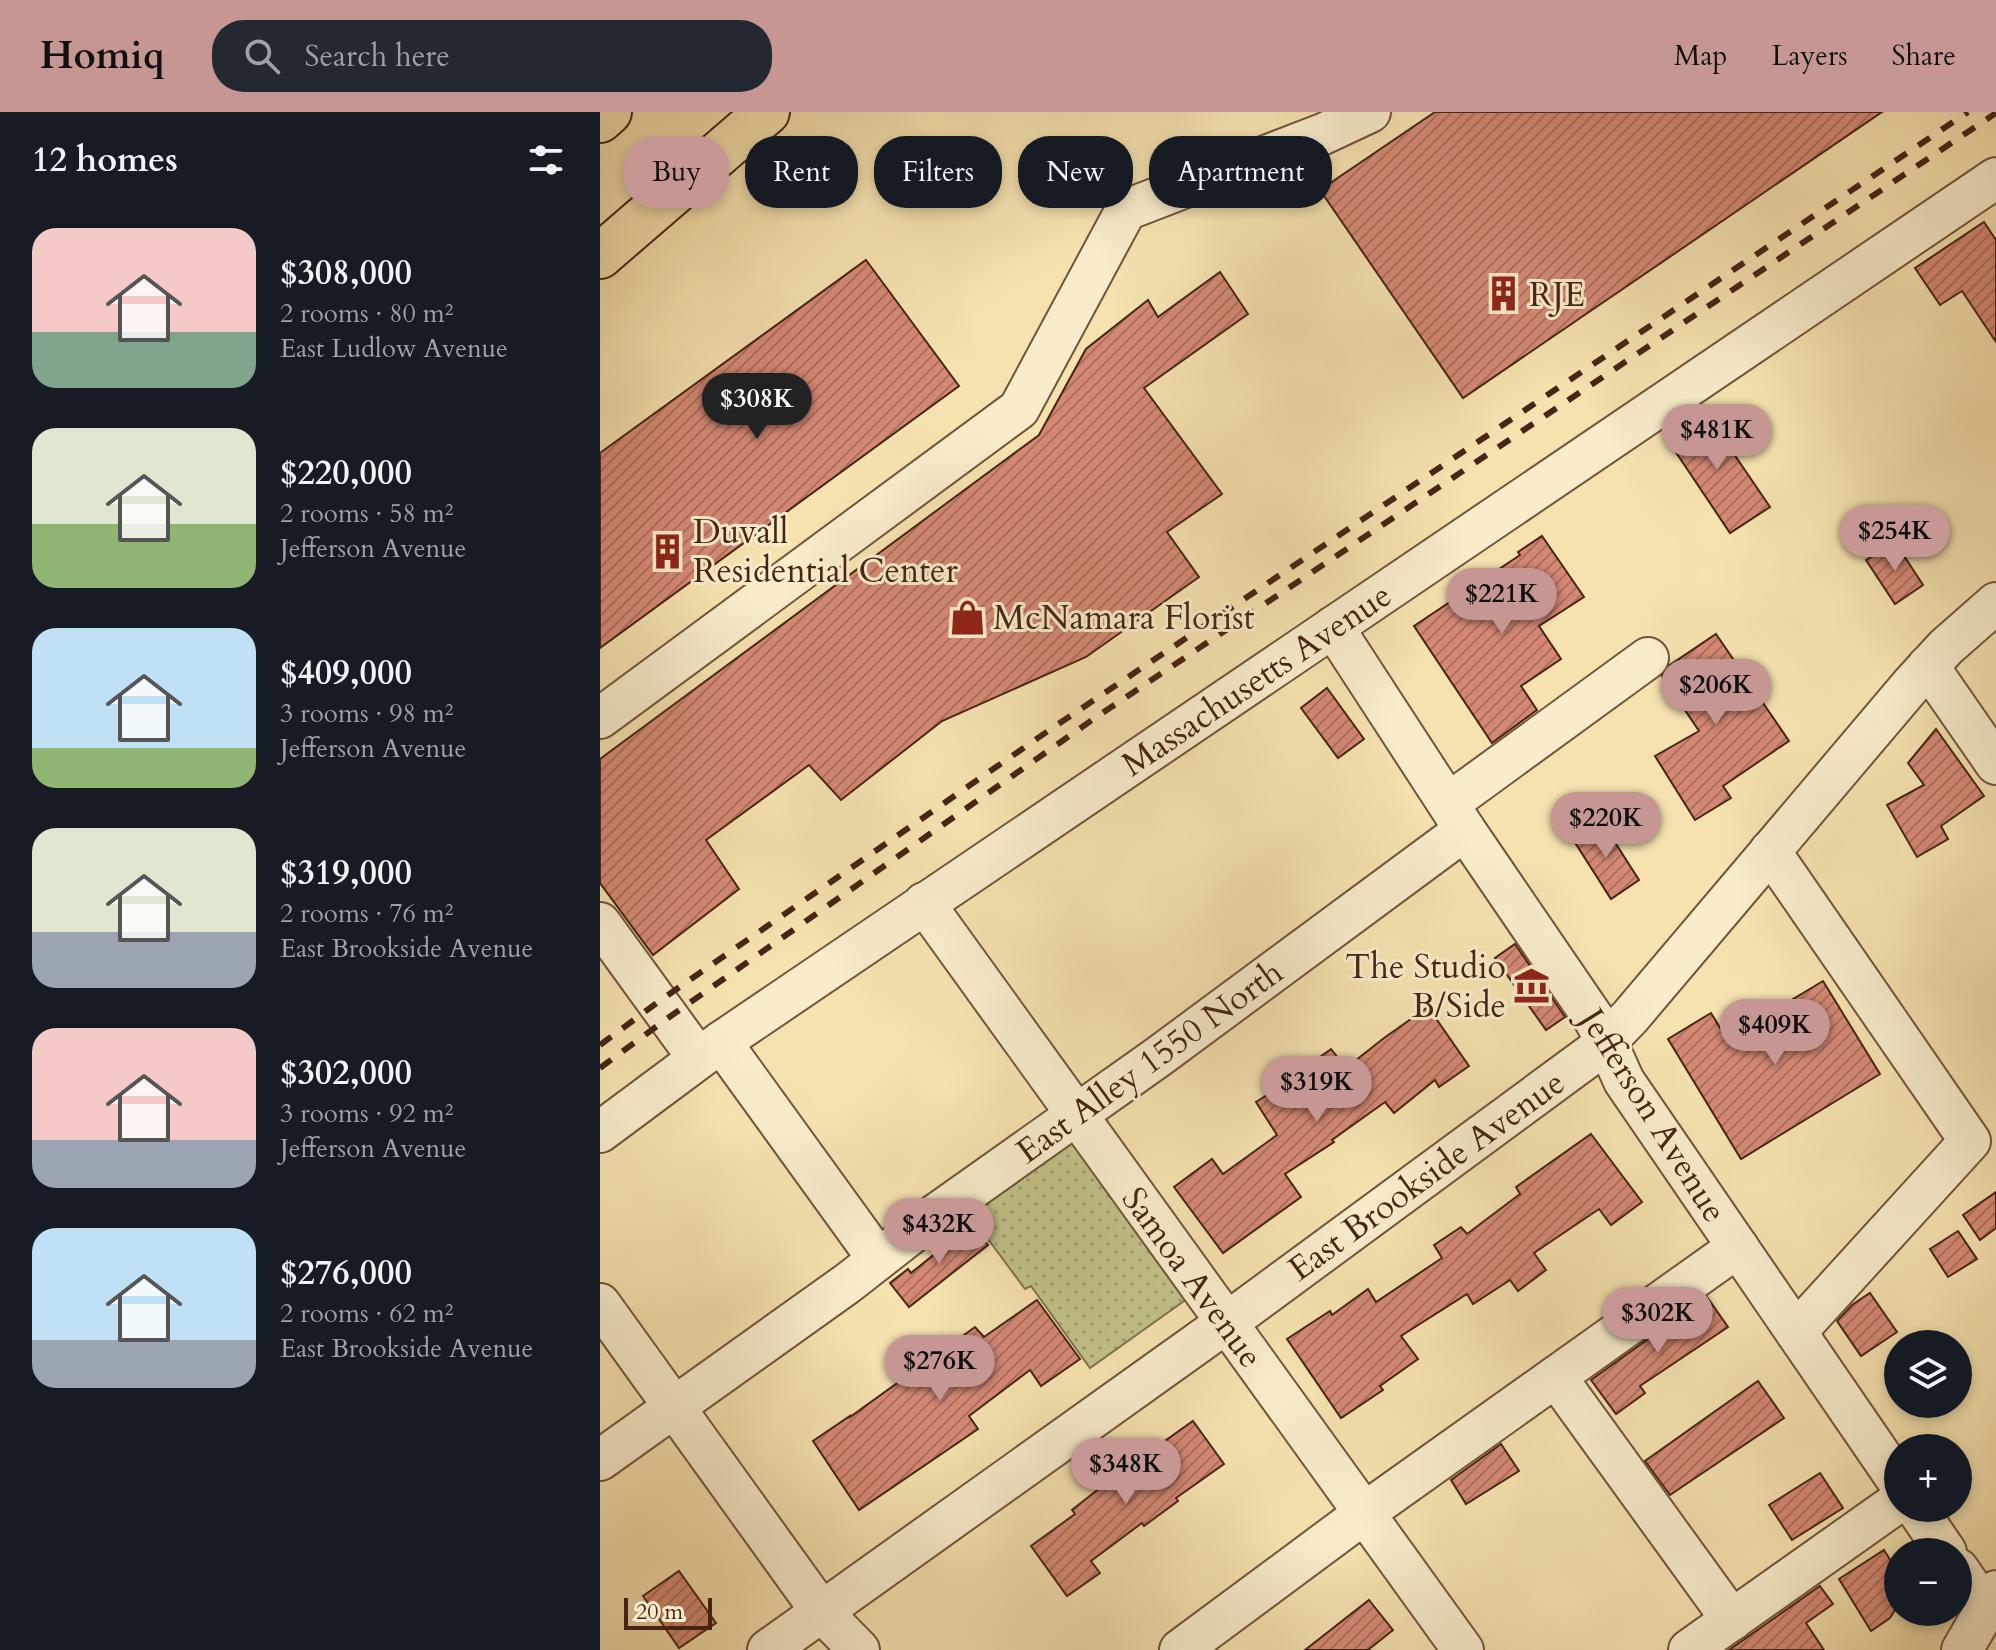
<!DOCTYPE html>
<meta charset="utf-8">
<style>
body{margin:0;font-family:Cardo,serif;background:#242831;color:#f1f3f6;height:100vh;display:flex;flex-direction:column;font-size:30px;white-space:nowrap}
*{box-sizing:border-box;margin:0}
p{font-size:26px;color:#9ea1a6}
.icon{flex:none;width:44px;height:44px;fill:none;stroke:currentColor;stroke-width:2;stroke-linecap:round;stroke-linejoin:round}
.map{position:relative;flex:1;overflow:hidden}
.panel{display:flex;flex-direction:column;background:#171b24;width:600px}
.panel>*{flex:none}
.guide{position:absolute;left:24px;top:24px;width:760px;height:72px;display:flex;gap:16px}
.controls{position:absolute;left:1284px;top:1218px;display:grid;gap:16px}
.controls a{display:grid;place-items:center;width:88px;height:88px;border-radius:50%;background:#171b24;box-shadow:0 4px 12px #0003;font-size:40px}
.scale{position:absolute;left:24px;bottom:20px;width:88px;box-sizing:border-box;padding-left:8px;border:4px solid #472415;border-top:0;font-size:22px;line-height:28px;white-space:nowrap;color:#472415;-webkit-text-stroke:6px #f8eccb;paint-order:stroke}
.price{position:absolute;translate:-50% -68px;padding:0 18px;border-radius:28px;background:#c59692;color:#111;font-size:26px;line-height:52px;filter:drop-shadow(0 2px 4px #0008)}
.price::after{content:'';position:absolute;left:50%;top:48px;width:24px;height:18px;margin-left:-12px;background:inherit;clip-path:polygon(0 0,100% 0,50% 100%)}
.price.active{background:#222;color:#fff}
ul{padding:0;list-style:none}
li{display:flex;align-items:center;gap:24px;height:200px;padding:0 32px}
li span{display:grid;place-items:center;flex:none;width:224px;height:160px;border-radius:24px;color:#555}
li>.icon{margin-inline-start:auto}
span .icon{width:96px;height:96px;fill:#fffc;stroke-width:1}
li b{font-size:34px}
h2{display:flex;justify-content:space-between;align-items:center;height:96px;padding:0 32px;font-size:34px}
.pill{padding:0 28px;border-radius:32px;background:#171b24;box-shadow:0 4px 12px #0003;font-size:28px;line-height:72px}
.pill.active{background:#c59692;color:#111}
header{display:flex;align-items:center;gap:48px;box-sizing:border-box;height:112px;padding:0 40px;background:#c59692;color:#111}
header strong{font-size:38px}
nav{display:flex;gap:44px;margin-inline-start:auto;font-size:28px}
.search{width:560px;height:72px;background:#242831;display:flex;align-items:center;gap:20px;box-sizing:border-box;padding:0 28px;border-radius:32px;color:#9ea1a6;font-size:30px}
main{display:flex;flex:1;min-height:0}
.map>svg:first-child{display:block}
.garden{fill:url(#garden-dots);stroke:#84734e;stroke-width:2}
.building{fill:url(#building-hatch);stroke:#472415;stroke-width:2}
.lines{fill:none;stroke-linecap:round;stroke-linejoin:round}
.minor-casing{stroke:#72543c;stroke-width:44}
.highway-casing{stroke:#472415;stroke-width:48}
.minor{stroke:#f8eccb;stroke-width:40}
.highway{stroke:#f5e2af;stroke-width:44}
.rail{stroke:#472415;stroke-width:6;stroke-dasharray:14 14;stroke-linecap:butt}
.labels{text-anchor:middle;stroke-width:6;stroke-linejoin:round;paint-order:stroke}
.poi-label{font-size:34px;fill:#472415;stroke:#f8eccb;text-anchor:start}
.street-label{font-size:34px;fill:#472415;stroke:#f8eccb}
</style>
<header>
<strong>Homiq</strong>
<div class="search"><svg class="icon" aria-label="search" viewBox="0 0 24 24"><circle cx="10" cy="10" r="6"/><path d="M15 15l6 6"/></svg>Search here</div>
<nav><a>Map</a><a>Layers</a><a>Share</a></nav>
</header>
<main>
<section class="panel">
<h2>12 homes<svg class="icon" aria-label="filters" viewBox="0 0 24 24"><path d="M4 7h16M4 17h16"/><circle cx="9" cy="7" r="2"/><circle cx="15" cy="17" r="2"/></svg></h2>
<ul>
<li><span style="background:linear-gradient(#f6c9c9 65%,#7fa58c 0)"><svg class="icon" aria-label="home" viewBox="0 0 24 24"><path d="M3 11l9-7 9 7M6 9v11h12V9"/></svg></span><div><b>$308,000</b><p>2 rooms · 80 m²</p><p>East Ludlow Avenue</p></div></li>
<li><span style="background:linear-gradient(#dfe7d0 60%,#8fb573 0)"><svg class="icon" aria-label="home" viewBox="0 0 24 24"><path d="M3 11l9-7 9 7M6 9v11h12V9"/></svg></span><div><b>$220,000</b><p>2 rooms · 58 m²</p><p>Jefferson Avenue</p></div></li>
<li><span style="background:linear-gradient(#bfe0f5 75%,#8fb573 0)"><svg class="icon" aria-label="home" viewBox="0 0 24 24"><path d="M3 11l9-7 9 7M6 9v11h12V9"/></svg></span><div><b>$409,000</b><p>3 rooms · 98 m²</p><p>Jefferson Avenue</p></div></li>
<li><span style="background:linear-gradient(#dfe7d0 65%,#9aa5b1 0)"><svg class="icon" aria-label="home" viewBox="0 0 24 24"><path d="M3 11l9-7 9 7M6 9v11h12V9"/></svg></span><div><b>$319,000</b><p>2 rooms · 76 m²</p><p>East Brookside Avenue</p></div></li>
<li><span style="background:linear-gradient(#f6c9c9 70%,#9aa5b1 0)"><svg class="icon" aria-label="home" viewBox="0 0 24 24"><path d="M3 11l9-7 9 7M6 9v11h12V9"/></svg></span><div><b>$302,000</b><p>3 rooms · 92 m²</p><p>Jefferson Avenue</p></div></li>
<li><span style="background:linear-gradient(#bfe0f5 70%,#9aa5b1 0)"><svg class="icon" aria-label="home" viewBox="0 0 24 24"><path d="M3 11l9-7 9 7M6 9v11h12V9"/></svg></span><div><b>$276,000</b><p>2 rooms · 62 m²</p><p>East Brookside Avenue</p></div></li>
</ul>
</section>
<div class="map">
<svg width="1396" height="1538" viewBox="0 0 1396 1538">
<defs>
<pattern id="garden-dots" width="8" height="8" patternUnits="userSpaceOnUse" patternTransform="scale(2)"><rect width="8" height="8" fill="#c0c288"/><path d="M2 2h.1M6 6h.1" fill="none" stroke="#9e9d6e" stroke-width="1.8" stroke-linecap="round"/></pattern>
<pattern id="building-hatch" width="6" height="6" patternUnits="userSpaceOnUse" patternTransform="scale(2)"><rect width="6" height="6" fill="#d58975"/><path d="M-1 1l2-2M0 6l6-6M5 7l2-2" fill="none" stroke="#af705f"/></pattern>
</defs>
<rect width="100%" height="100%" fill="#f5e2af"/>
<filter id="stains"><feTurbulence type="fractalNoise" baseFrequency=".0025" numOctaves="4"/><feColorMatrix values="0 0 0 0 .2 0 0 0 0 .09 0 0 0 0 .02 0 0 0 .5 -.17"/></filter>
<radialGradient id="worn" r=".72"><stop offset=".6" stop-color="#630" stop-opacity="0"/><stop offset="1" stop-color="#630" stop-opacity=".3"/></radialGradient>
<polygon class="garden" points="467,1023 591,1184 490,1256 431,1174 425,1177 365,1096"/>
<g class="building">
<polygon points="835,0 1282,0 863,286 720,78"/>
<polygon points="1384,110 1396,128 1396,230 1362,179 1340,193 1315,156"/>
<polygon points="266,148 359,274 0,536 0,341"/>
<polygon points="620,160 648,202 544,276 622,382 567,420 599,465 486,545 342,609 241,688 209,653 106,728 139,777 53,843 0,771 0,647 439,323 486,237 548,188 558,205"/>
<polygon points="1104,298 1170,395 1130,421 1065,324"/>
<polygon points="942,424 984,485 939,514 961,547 921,574 937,598 892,631 814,514 920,443 918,440"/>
<polygon points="1295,430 1323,473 1295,492 1266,448"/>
<polygon points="1116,522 1189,629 1123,674 1131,686 1095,708 1055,644 1099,619 1062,564 1070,553"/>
<polygon points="727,576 764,627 738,646 701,596"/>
<polygon points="1336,617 1384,684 1341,714 1348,727 1317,745 1287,693 1324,673 1308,651"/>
<polygon points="1002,710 1039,768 1011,787 974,729"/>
<polygon points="915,832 965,905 946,918 895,846"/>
<polygon points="1223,869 1280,962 1141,1047 1068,927 1111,901 1127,927"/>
<polygon points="828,895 869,954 839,975 835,968 794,1001 785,990 732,1028 734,1030 685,1062 701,1085 623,1141 574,1075 612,1047 623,1062 677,1023 656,990 697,964 696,962 731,937 746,956 784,926"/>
<polygon points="991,1022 1042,1090 1011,1113 999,1097 934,1141 946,1158 918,1179 910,1168 873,1192 867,1182 801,1224 818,1247 780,1274 783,1278 741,1306 687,1227 730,1199 732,1203 768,1177 776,1190 842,1146 834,1133 861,1115 867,1122 920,1082 916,1075"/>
<polygon points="1396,1080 1396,1116 1380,1128 1363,1103"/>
<polygon points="371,1113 388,1133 309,1195 290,1171 308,1157 311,1161"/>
<polygon points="1358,1119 1377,1147 1348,1165 1330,1137"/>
<polygon points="1270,1181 1297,1220 1261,1244 1237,1209 1252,1193"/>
<polygon points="1107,1185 1128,1215 1040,1274 1045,1281 1016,1302 991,1268"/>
<polygon points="437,1188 480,1247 441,1274 430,1258 369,1304 378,1317 259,1398 213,1329 250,1304 250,1305 375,1215 384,1225"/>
<polygon points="1158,1269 1184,1306 1070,1383 1045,1349"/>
<polygon points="593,1309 624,1352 576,1386 578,1389 544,1414 542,1411 491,1449 500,1461 467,1484 431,1434 475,1402 472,1398 510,1368"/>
<polygon points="901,1332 919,1359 866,1392 851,1368"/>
<polygon points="1220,1361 1243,1396 1192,1428 1169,1393"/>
<polygon points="1284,1438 1298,1460 1298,1493 1290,1506 1271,1519 1239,1467"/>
<polygon points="79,1459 116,1511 79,1536 43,1484"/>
<polygon points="1220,1474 1233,1492 1206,1511 1224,1538 1129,1538"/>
<polygon points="769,1488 793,1518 768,1538 705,1538"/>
</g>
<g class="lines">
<defs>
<g id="minor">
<polyline points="733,515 865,718 994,907 1006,929 1024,969 1298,1369"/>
<polyline points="1328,554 1396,652"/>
<polyline points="0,606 419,297 526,98 723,22 770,0"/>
<polyline points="849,691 1048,546"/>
<polyline points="1170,739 1370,1029 1196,1220"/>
<polyline points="324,791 863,1538"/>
<polyline points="0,811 98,946"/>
<polyline points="121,930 278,1147"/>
<polyline points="0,1020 121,930 1396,66"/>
<polyline points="0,1192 221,1499 259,1538"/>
<polyline points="956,1265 1132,1508"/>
<polyline points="0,1348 248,1171 335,1103 558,945 865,718"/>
<polyline points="1316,1396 1346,1440"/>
<polyline points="1358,1457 1385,1496"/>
<polyline points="168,1538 644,1198 1000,936 1030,905 1312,572 1346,535 1396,491"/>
<polyline points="580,1538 781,1389 1138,1135"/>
<polyline points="1089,1538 1298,1390"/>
<polyline points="1362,1538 1396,1479"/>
</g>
<g id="highway">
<polyline points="0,8 9,0"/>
<polyline points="0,144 167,0"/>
</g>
</defs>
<use href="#minor" class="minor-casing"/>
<use href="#highway" class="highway-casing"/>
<use href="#minor" class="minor"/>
<use href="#highway" class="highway"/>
<g class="rail">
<polyline points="0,933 58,890 448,619 1368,0"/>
<polyline points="0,956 68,906 492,608 1396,1"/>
</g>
</g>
<defs>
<symbol id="building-bare" viewBox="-9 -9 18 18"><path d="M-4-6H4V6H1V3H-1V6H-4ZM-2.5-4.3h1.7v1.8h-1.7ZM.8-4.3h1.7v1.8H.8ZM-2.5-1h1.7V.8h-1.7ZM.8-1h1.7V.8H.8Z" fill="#8f2418" stroke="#f8eccb" stroke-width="2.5" paint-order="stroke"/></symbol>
<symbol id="shop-bare" viewBox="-9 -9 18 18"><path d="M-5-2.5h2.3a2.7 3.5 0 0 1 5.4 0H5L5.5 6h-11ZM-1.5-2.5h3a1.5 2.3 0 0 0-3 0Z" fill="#8f2418" stroke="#f8eccb" stroke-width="2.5" paint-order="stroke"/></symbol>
<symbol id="museum-bare" viewBox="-9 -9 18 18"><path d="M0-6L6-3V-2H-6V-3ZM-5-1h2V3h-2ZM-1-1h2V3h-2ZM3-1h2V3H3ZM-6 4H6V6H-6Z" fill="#8f2418" stroke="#f8eccb" stroke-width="2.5" paint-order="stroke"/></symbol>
</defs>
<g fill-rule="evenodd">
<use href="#building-bare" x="878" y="156" width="51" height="51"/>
<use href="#building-bare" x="42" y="414" width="51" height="51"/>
<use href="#shop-bare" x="342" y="480" width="51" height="51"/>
<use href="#museum-bare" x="906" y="848" width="51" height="51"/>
</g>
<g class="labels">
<g class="poi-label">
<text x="929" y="194">RJE</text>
<text x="93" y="431">Duvall<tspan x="93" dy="39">Residential Center</tspan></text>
<text x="393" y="517">McNamara Florist</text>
<text x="906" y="866" text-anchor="end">The Studio<tspan x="906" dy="39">B/Side</tspan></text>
</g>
<g class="street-label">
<text transform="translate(656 567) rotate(-34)" y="12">Massachusetts Avenue</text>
<text transform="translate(549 949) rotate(-36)" y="12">East Alley 1550 North</text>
<text transform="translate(1054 1003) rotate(58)" y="12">Jefferson Avenue</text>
<text transform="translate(826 1063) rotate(-36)" y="12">East Brookside Avenue</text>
<text transform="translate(593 1165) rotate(54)" y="12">Samoa Avenue</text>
</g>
</g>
<rect width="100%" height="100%" filter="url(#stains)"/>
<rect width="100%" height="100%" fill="url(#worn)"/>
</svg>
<div class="controls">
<a><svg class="icon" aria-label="layers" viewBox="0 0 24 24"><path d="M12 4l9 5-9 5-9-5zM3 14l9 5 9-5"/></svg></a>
<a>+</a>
<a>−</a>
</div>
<div class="scale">20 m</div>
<b class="price active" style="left:157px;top:329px">$308K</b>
<b class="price" style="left:1117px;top:360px">$481K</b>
<b class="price" style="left:1295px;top:461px">$254K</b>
<b class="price" style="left:902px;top:524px">$221K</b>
<b class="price" style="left:1116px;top:615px">$206K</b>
<b class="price" style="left:1006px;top:748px">$220K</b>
<b class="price" style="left:1175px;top:955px">$409K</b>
<b class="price" style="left:717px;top:1012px">$319K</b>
<b class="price" style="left:339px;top:1154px">$432K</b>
<b class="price" style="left:1058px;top:1243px">$302K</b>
<b class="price" style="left:340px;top:1291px">$276K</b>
<b class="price" style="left:526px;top:1394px">$348K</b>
<div class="guide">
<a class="pill active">Buy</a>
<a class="pill">Rent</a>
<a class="pill">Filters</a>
<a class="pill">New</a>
<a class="pill">Apartment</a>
</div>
</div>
</main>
